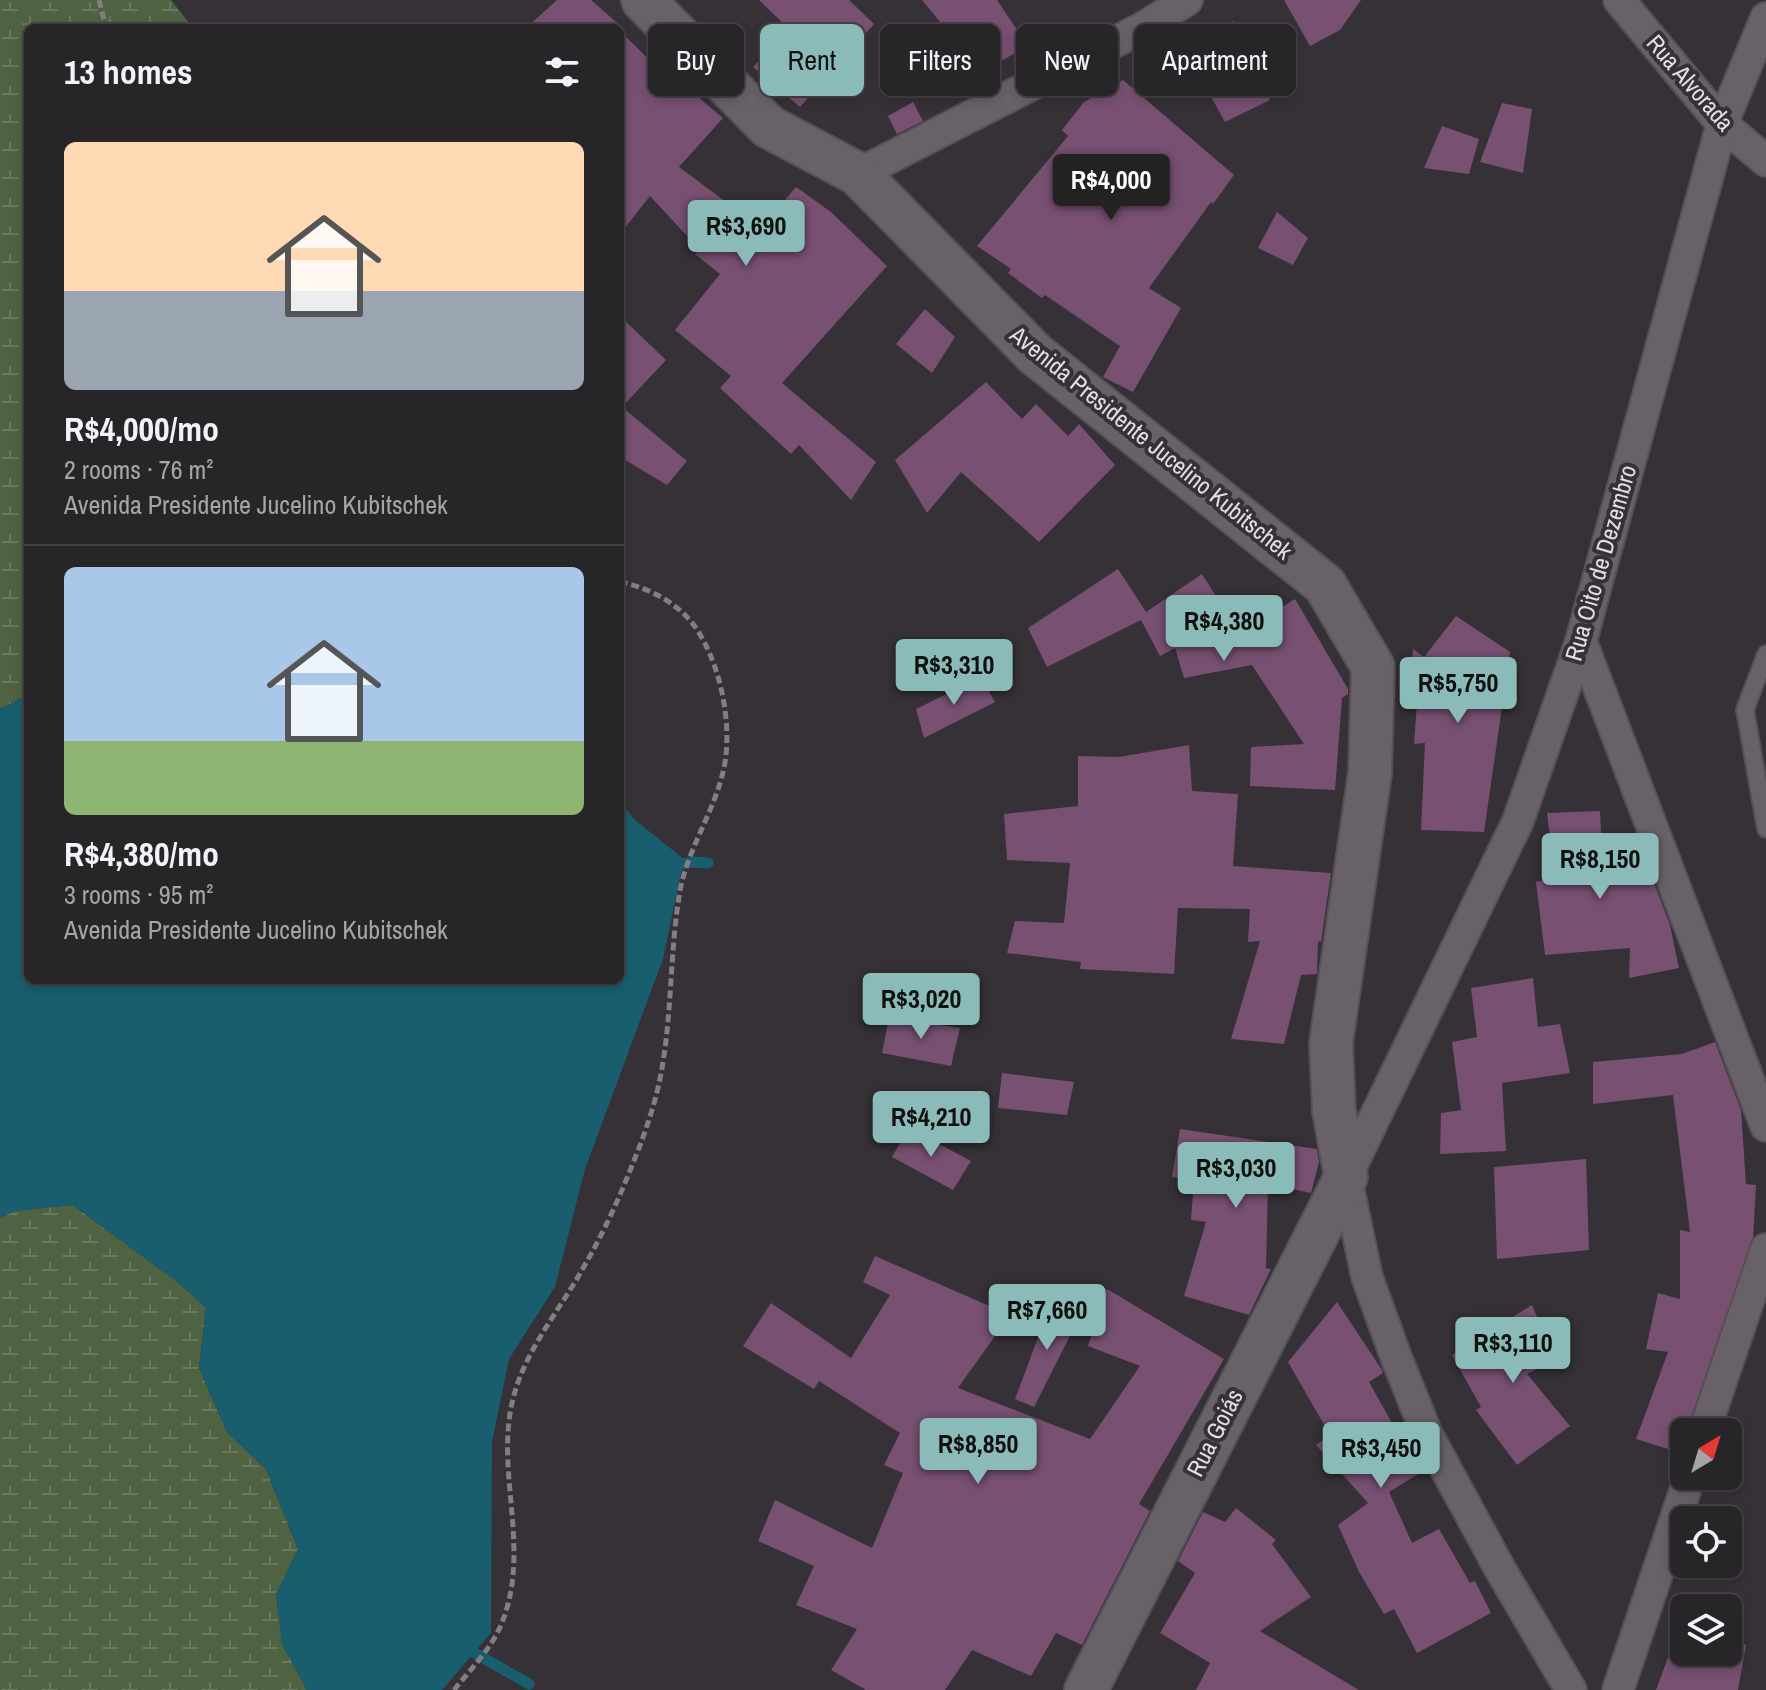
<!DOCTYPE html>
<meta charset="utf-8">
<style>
body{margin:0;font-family:"Archivo Narrow",sans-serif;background:#302d30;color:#f1f3f6;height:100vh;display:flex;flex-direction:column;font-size:30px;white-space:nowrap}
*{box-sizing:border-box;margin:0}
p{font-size:26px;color:#a5a5a8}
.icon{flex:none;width:44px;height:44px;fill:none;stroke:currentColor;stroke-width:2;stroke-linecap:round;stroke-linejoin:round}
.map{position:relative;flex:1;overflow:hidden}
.sheet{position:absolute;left:24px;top:24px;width:600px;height:960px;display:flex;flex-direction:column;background:#282528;border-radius:12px;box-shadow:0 4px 12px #0003,0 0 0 2px #444245}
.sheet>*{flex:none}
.hud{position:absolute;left:648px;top:24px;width:760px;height:72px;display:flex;gap:16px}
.needle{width:52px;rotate:38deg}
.fabs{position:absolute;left:1670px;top:1418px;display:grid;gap:16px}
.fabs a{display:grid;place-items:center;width:72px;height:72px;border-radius:12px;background:#282528;box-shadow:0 4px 12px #0003,0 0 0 2px #444245;font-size:40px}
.price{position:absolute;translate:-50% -68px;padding:0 18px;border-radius:8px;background:#8bbbb9;color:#111;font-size:26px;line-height:52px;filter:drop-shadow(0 2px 4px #0008)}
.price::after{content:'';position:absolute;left:50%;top:48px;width:24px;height:18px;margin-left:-12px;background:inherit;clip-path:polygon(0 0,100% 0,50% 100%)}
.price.on{background:#222;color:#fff}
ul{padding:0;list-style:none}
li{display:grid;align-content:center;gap:16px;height:424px;padding:0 40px}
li+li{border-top:2px solid #444245}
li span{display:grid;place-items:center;height:248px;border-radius:12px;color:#555}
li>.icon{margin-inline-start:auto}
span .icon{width:144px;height:144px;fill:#fffc;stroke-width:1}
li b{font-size:34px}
h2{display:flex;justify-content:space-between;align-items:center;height:96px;padding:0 40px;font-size:34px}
.pill{padding:0 28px;border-radius:12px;background:#282528;box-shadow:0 4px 12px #0003,0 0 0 2px #444245;font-size:28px;line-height:72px}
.pill.on{background:#8bbbb9;color:#111}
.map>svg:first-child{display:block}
.wetland{fill:url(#wetland-marsh)}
.water{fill:#185e6e}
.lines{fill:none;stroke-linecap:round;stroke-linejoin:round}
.stream{stroke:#185e6e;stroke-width:11}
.building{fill:#775072}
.lane-casing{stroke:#545054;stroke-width:20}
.street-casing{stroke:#545054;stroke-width:34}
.secondary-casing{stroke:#545054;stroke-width:46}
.path{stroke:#827e82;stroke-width:5;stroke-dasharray:8 4;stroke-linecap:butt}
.lane{stroke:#686268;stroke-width:16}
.street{stroke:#686268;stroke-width:30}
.secondary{stroke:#686268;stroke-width:42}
.labels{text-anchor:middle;stroke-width:8;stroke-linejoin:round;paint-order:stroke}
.street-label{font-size:24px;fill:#e2dfe2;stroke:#353136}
</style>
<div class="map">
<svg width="1766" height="1690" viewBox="0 0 1766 1690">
<defs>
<pattern id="wetland-marsh" width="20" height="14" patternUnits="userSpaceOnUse" patternTransform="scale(2)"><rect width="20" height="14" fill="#4f6342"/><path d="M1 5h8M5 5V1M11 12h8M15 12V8" fill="none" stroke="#68795d"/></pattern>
</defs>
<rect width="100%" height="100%" fill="#353136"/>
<g class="wetland">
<polygon points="0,0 171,0 193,28 28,28 28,695 0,709"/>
<polygon points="73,1205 180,1284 206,1308 199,1368 227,1432 266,1469 298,1549 276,1594 282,1644 307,1690 0,1690 0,1218 14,1211"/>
</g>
<polygon class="water" points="28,695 28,980 620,980 620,801 635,820 684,859 663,959 585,1169 555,1287 509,1359 492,1442 491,1633 442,1690 307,1690 282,1644 276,1594 298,1549 266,1469 227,1432 199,1368 206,1308 180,1284 73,1205 14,1211 0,1218 0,709"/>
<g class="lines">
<g class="stream">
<polyline points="673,866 691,862 708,863"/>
<polyline points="462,1642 473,1652 529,1684"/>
</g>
</g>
<g class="building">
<polygon points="557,0 591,0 623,28 526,28"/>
<polygon points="759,0 849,0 874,24 800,107 753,67 789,29"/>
<polygon points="922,0 997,0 1028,46 981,72"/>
<polygon points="1284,0 1361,0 1340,30 1310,46"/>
<polygon points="1233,21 1270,100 1225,122 1183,46"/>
<polygon points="620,31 687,97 692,92 723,118 679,167 761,228 796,187 831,212 887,266 782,383 876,462 851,500 799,445 791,454 720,388 731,376 675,330 720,274 695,254 700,250 650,196 620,234"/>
<polygon points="1123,80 1234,175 1213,204 1211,202 1149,288 1181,308 1133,392 1103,377 1120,346 1045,295 1042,298 1008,273 1011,269 977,246 1068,136 1062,130 1084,102"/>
<polygon points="913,102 923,121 897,134 888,116"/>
<polygon points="1502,103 1532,109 1523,173 1480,162"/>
<polygon points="1442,126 1479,139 1469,174 1424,168"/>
<polygon points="1277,212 1308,238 1293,265 1258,248"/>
<polygon points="925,309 955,337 932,373 896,344"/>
<polygon points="620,316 666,360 622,407 687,461 667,485 620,457"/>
<polygon points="986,382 1022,419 1036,404 1068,436 1079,424 1115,465 1039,542 961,472 927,513 895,460"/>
<polygon points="1118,569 1146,612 1202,574 1226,612 1234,602 1251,626 1295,599 1348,689 1348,694 1342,698 1335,790 1250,786 1251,747 1304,744 1252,665 1184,678 1175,648 1160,656 1141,620 1047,667 1028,628"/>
<polygon points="1456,616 1510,652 1484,832 1421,830 1425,743 1414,744 1417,703 1408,703 1413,649 1424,657"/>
<polygon points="981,677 995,702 924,738 916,709"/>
<polygon points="1189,745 1192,791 1238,794 1233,866 1331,873 1321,942 1318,941 1317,974 1301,975 1284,1044 1231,1039 1260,941 1248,942 1250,909 1178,908 1174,974 1080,969 1081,962 1007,953 1015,921 1064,923 1070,863 1007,860 1004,814 1078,806 1078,756 1119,757"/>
<polygon points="1600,811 1603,873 1650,872 1670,925 1679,968 1629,978 1630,948 1545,955 1536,882 1555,877 1547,813"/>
<polygon points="1533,978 1538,1027 1560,1024 1570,1073 1502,1083 1506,1151 1440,1154 1441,1113 1461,1110 1452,1042 1477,1037 1471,988"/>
<polygon points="889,1018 960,1028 951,1066 882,1053"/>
<polygon points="1715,1042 1741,1110 1746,1184 1756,1185 1753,1238 1686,1432 1684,1432 1684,1454 1636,1439 1668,1352 1646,1349 1658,1293 1680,1299 1680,1230 1690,1232 1673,1095 1593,1104 1593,1062 1682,1054"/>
<polygon points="1002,1073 1074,1082 1067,1115 998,1108"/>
<polygon points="909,1128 971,1161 953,1190 892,1157"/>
<polygon points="1180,1129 1317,1149 1319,1162 1311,1193 1268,1184 1266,1268 1271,1269 1249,1315 1184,1296 1206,1222 1191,1220 1194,1180 1172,1177"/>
<polygon points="1586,1159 1589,1250 1497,1259 1494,1167"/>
<polygon points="875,1256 1010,1315 958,1388 1090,1439 1140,1366 1088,1346 1107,1289 1224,1359 1139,1504 1150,1511 1082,1645 1056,1633 1031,1676 972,1650 945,1690 866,1690 831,1670 857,1629 796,1605 814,1566 758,1541 775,1500 872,1548 903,1473 884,1465 900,1433 819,1381 814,1389 743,1346 771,1303 851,1358 890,1295 863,1282"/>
<polygon points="1337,1302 1382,1370 1383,1373 1369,1382 1420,1473 1389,1492 1412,1543 1439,1529 1470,1583 1475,1581 1491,1613 1417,1653 1394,1609 1384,1614 1359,1572 1338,1525 1368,1503 1316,1445 1330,1435 1288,1362"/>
<polygon points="1051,1303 1081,1314 1034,1407 1015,1399"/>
<polygon points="1532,1305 1555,1360 1527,1374 1570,1426 1517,1465 1476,1410 1481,1407 1452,1355"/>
<polygon points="1236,1508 1276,1540 1272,1544 1311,1597 1260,1631 1359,1690 1196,1690 1210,1663 1160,1633 1195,1573 1178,1561 1203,1512 1225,1522"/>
<polygon points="1679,1628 1684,1630 1684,1652 1728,1652 1728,1641 1746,1645 1738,1690 1656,1690"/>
</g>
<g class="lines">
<defs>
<polyline id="lane" points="1766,654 1745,710 1766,829"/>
<g id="street">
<polyline points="1619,0 1722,124 1766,161"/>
<polyline points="858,174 1144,27 1187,0"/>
<polyline points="1581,641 1766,1126"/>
<polyline points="1704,1432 1766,1249"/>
<polyline points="1571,1690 1500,1569 1427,1434 1396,1357 1367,1277 1346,1177 1518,821 1581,641 1722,124 1766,18"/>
<polyline points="1618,1690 1690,1476"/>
</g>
<polyline id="secondary" points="643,0 769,127 858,174 1035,354 1325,585 1373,667 1370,773 1331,1043 1334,1111 1346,1177 1086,1690"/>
</defs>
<use href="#lane" class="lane-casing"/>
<use href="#street" class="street-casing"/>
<use href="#secondary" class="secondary-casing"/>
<g class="path">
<polyline points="99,0 106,28"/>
<path d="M 454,1690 C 470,1670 491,1649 501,1625 C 533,1548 493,1471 514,1395 C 525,1354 553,1318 575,1282 C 596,1247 614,1211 629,1173 C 643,1139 656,1104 662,1068 C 672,1011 670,953 679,897 C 685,854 711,818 722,776 C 735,731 721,661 693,624 C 676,602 647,587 620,582"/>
</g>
<use href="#lane" class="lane"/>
<use href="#street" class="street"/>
<use href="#secondary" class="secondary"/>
</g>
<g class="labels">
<g class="street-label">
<text transform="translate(1690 83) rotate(49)" y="8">Rua Alvorada</text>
<text transform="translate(1151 443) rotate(39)" y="8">Avenida Presidente Jucelino Kubitschek</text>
<text transform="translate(1601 563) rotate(-74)" y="8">Rua Oito de Dezembro</text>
<text transform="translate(1215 1433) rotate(-63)" y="8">Rua Goiás</text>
</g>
</g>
</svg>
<div class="fabs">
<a><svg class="needle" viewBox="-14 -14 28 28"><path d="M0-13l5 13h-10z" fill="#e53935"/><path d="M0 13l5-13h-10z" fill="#a5a5a8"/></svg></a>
<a><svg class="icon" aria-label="locate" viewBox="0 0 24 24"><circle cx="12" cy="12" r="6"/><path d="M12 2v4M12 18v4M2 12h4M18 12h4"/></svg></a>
<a><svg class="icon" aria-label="layers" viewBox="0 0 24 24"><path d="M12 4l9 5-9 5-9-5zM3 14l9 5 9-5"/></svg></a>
</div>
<b class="price on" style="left:1111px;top:222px">R$4,000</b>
<b class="price" style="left:746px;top:268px">R$3,690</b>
<b class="price" style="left:1224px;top:663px">R$4,380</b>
<b class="price" style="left:954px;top:707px">R$3,310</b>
<b class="price" style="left:1458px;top:725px">R$5,750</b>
<b class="price" style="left:1600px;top:901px">R$8,150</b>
<b class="price" style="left:921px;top:1041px">R$3,020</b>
<b class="price" style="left:931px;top:1159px">R$4,210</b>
<b class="price" style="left:1236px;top:1210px">R$3,030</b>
<b class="price" style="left:1047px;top:1352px">R$7,660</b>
<b class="price" style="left:1513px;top:1385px">R$3,110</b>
<b class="price" style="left:978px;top:1486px">R$8,850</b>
<b class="price" style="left:1381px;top:1490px">R$3,450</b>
<div class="hud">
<a class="pill">Buy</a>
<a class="pill on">Rent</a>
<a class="pill">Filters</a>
<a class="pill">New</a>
<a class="pill">Apartment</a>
</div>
<section class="sheet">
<h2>13 homes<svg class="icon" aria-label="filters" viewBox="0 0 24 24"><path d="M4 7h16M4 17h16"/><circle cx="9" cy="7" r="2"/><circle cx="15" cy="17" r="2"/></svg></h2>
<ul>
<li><span style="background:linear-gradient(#ffd9b3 60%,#9aa5b1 0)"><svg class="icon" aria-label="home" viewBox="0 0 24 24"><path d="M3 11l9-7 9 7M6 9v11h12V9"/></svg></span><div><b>R$4,000/mo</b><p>2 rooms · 76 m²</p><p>Avenida Presidente Jucelino Kubitschek</p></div></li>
<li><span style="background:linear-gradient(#a9c7e8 70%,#8fb573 0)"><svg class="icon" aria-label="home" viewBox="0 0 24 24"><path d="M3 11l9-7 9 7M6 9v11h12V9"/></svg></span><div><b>R$4,380/mo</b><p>3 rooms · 95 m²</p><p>Avenida Presidente Jucelino Kubitschek</p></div></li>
</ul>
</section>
</div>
